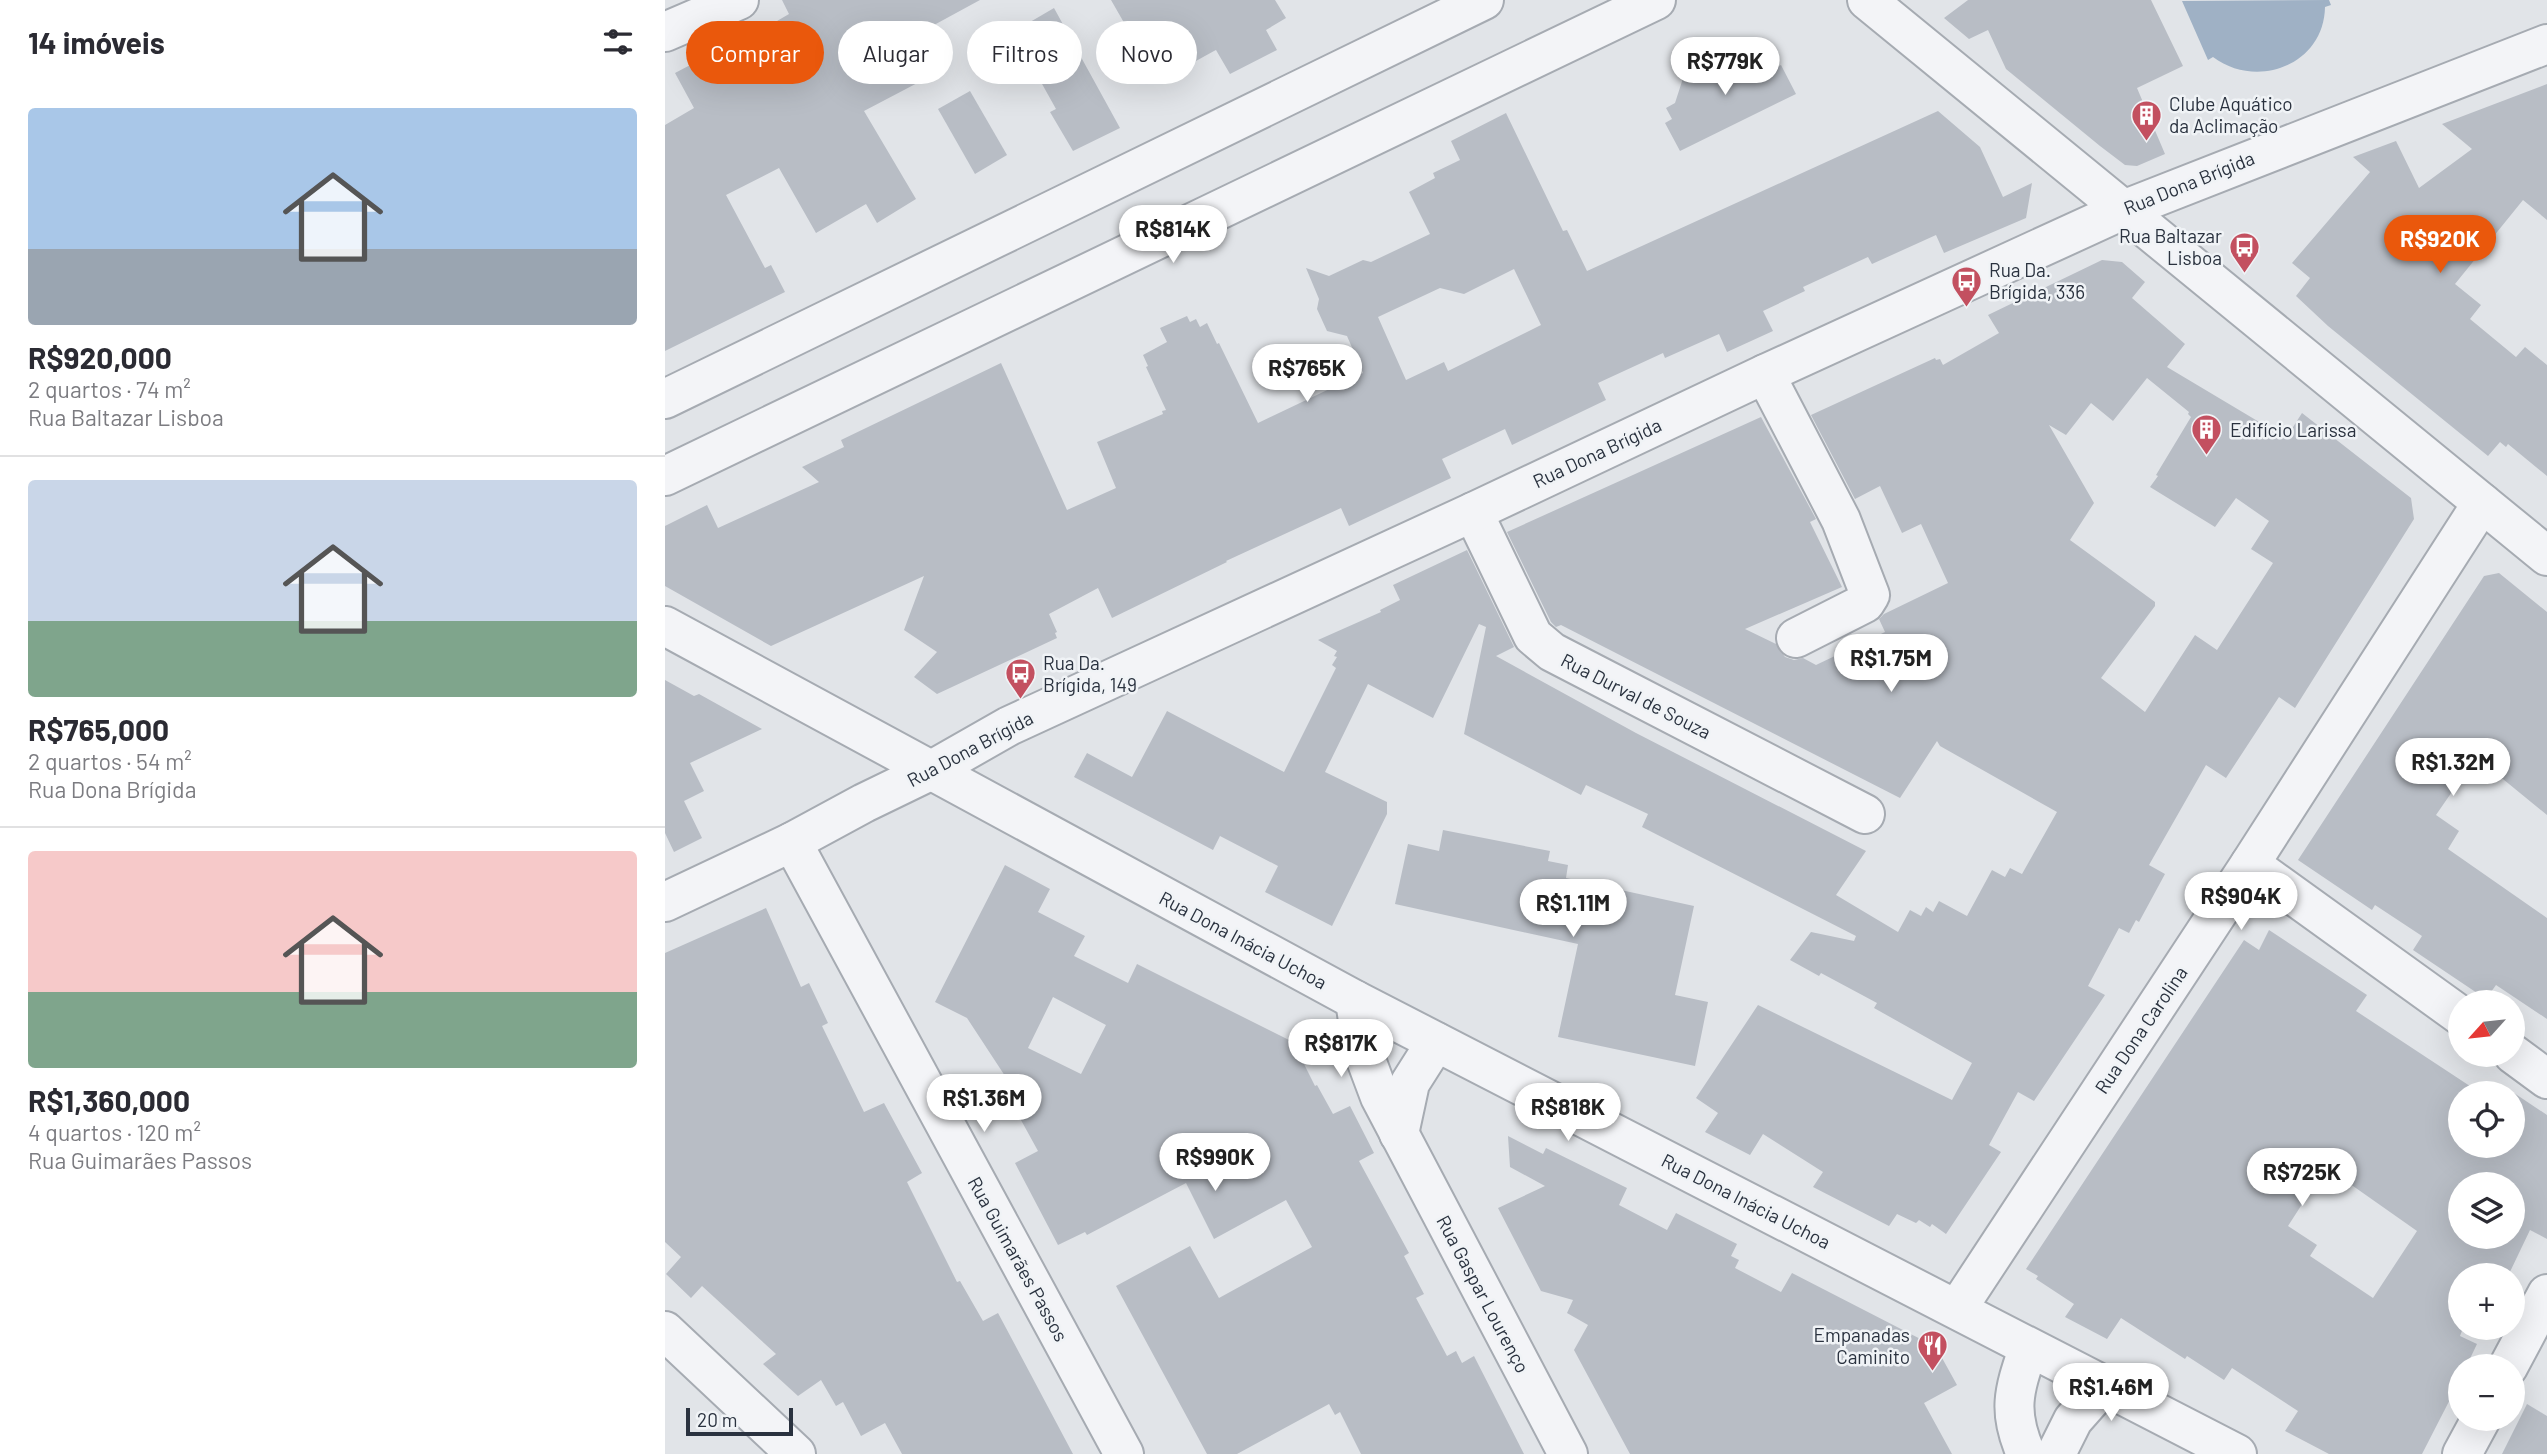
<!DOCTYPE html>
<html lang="pt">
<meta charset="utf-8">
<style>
body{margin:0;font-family:Barlow,sans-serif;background:#f2f2f3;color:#2b2b33;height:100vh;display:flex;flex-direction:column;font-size:26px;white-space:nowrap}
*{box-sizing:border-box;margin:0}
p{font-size:23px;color:#7c7c81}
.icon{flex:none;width:38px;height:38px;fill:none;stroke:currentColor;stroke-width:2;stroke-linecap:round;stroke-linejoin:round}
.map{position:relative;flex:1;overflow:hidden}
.sheet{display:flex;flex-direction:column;background:#fff;width:665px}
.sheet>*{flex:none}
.hud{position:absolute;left:21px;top:21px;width:665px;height:63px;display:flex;gap:14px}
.needle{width:46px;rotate:243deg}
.controls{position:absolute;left:1783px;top:990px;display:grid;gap:14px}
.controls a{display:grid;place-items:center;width:77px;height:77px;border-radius:50%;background:#fff;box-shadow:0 7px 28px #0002;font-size:35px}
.scale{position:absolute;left:21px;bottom:18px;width:107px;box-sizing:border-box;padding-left:7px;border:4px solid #2a323f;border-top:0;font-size:19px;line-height:24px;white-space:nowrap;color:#2a323f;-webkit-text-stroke:5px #f0f3f6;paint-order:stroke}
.price{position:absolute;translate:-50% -60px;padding:0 16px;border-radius:24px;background:#fff;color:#222;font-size:23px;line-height:46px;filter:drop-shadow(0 2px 4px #0008)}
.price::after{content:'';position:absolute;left:50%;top:42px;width:21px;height:16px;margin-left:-10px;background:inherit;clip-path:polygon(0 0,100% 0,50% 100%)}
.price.current{background:#ea580c;color:#fff}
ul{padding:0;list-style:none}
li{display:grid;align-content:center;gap:14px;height:371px;padding:0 28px}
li+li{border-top:2px solid #e1e1e2}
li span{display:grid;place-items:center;height:217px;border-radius:7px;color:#555}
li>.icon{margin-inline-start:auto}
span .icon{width:126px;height:126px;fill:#fffc;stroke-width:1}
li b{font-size:30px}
h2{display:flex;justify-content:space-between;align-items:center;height:84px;padding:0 28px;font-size:30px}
.pill{padding:0 24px;border-radius:32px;background:#fff;box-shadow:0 7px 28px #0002;font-size:24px;line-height:63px}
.pill.current{background:#ea580c;color:#fff}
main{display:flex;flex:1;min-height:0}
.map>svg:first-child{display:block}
.water{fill:#9fb1c5}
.building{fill:#b8bdc5;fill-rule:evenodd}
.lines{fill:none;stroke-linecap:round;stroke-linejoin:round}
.minor-casing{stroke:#a6abb2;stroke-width:42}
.minor{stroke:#f3f4f7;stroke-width:38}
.labels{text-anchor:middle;stroke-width:5;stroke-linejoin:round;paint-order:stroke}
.poi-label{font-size:19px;fill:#2a323f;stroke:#f0f3f6;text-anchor:start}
.street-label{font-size:19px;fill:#2a323f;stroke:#f0f3f6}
</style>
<main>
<section class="sheet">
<h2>14 imóveis<svg class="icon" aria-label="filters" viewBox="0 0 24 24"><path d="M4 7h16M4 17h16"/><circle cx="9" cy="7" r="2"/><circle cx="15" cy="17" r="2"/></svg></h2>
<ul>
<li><span style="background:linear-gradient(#a9c7e8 65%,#9aa5b1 0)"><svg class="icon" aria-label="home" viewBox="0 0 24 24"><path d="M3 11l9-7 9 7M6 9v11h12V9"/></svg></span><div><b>R$920,000</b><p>2 quartos · 74 m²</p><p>Rua Baltazar Lisboa</p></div></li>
<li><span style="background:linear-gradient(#c9d6e8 65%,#7fa58c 0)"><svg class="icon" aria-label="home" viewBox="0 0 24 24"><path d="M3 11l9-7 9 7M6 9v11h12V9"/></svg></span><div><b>R$765,000</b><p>2 quartos · 54 m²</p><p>Rua Dona Brígida</p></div></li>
<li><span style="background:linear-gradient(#f6c9c9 65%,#7fa58c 0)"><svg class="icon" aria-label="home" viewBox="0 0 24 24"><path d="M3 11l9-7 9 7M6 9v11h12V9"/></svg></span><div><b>R$1,360,000</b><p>4 quartos · 120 m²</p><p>Rua Guimarães Passos</p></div></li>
</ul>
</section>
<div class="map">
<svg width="1882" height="1454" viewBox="0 0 1882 1454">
<rect width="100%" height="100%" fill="#e1e4e8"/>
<path class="water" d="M 1664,0 L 1666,5 L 1660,7 C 1659,65 1592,90 1548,57 L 1543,60 L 1517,1 Z"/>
<g class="building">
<polygon points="117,0 315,0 258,31 279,69 199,111 251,199 212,223 201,204 151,233 114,168 61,195 100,268 106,265 120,292 0,351 0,125 29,108 10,73 50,52 52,56 124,14"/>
<polygon points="446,0 610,0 621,18 601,30 612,50 565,74 551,50 549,51 493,82"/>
<polygon points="1303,0 1486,0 1518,66 1472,88 1500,154 1472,166 1460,165 1435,146 1341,69 1323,30 1304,39 1279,18"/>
<polygon points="389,8 455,128 408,151 385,112 391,109 348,32"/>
<polygon points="1064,49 1097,60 1106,56 1112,67 1116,65 1131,94 1015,151 1000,123 1007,119 1001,108 1010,103 1021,69 1033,74 1061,60"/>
<polygon points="1882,84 1882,220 1858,200 1790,284 1816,305 1805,319 1851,357 1860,347 1882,365 1882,476 1843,444 1841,447 1835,442 1823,456 1663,326 1631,296 1645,278 1627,263 1705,172 1688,157 1731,141 1754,188 1807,149 1777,124"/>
<polygon points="305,91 342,155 310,174 273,109"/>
<path d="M 1273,111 L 1315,147 L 1338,197 L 1367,183 L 1361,218 L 1279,253 L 1271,235 L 1207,264 L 1203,257 L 1138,287 L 1140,291 L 1098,311 L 1108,331 L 1062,352 L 1054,334 L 1000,358 L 998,353 L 933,383 L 941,400 L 847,445 L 840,429 L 777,459 L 786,478 L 684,526 L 676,508 L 561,561 L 562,562 L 447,618 L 433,588 L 384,614 L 392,632 L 390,633 L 392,638 L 272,694 L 249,677 L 272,652 L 239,630 L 259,576 L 106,646 L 0,586 L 0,526 L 42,505 L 53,528 L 154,482 L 137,467 L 179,447 L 176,440 L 336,363 L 402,510 L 451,488 L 432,442 L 498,414 L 497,411 L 501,410 L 481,367 L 483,366 L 478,355 L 502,342 L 495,328 L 522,316 L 525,322 L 531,319 L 535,327 L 542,323 L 552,344 L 554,343 L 593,423 L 698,373 L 682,336 L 662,331 L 652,309 L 654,299 L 641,268 L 664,276 L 698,260 L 706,262 L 765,234 L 744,192 L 770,178 L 768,173 L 795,160 L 786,141 L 841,113 L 898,231 L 902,230 L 922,271 ZM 849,269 L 876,325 L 783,371 L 779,362 L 741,380 L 713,317 L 775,288 L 799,294 Z"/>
<path d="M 1437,260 L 1457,262 L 1480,282 L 1467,298 L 1520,344 L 1502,367 L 1621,438 L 1637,413 L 1746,498 L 1749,519 L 1630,708 L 1614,697 L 1561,778 L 1541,765 L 1484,865 L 1500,874 L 1474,922 L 1471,920 L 1464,933 L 1454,928 L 1423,986 L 1440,995 L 1369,1101 L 1353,1092 L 1324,1145 L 1336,1152 L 1281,1234 L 1267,1224 L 1265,1227 L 1254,1220 L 1251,1223 L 1232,1214 L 1224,1226 L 1148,1187 L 1158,1172 L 1098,1134 L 1085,1155 L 1040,1132 L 1053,1113 L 1031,1098 L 1093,1005 L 1287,1100 L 1307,1063 L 1209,1008 L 1212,1003 L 1156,973 L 1154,976 L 1125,960 L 1146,932 L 1189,941 L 1191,936 L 977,827 L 983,814 L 921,785 L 916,795 L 799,734 L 821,627 L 814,624 L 768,718 L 703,684 L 660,772 L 722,802 L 722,814 L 667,926 L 600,892 L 613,866 L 555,836 L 548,850 L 409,777 L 422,753 L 467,777 L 502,711 L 619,772 L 671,668 L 667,665 L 672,657 L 669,656 L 672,651 L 653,640 L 716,612 L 715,610 L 735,600 L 728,585 L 802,550 L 849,647 L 831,656 L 971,733 L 1201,851 L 1171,895 L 1233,932 L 1245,910 L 1256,916 L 1261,907 L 1268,912 L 1274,901 L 1302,916 L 1327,870 L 1340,877 L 1345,868 L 1357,874 L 1392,812 L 1275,746 L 1272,741 L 1235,798 L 896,625 L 891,627 L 886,622 L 842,532 L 1096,417 L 1151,519 L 1145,522 L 1177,587 L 1080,629 L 1111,644 L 1120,657 L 1129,660 L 1138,658 L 1151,665 L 1220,632 L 1214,619 L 1219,614 L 1283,583 L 1256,524 L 1237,533 L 1215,486 L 1190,499 L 1146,415 L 1270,358 L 1271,360 L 1275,359 L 1278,365 L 1334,333 L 1323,315 ZM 1482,378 L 1524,412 L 1523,414 L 1526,417 L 1491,475 L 1493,476 L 1485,487 L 1550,527 L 1571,498 L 1604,521 L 1586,549 L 1608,563 L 1552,650 L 1530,635 L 1480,712 L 1436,678 L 1490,606 L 1490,602 L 1405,540 L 1429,503 L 1384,425 L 1401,435 L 1426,403 L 1448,421 Z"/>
<polygon points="1834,573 1882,612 1882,815 1811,757 1771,815 1794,831 1783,849 1882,918 1882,1019 1831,985 1821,999 1748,950 1757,936 1710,905 1707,910 1633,860 1819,576"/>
<polygon points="0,680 29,696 34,694 97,729 25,763 39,791 19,801 37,838 9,852 0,833"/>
<polygon points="778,830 885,851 883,861 903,865 901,878 1029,906 1010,995 1043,1002 1030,1066 893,1037 913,944 730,904 743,844 774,851"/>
<path d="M 340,865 L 385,889 L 373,912 L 420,936 L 409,956 L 463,983 L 472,964 L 628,1042 L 650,1086 L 652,1085 L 668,1114 L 685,1106 L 709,1153 L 694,1161 L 744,1253 L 739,1256 L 759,1294 L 751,1298 L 782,1356 L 791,1351 L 797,1363 L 809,1356 L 859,1454 L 696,1454 L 675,1412 L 670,1415 L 664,1404 L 572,1454 L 542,1454 L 451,1286 L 525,1246 L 554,1298 L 647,1247 L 621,1200 L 549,1239 L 521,1183 L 422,1235 L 420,1232 L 393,1245 L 350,1163 L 373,1151 L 334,1080 L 340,1076 L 302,1018 L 270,1002 ZM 388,997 L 441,1025 L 416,1074 L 363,1048 Z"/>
<polygon points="101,908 136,987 144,983 163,1023 157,1026 199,1112 219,1103 257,1173 242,1182 292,1282 295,1281 318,1321 333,1313 408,1454 237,1454 220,1423 196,1436 178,1402 171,1406 156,1380 133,1396 98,1364 111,1354 37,1286 26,1298 1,1274 16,1257 0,1242 0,953"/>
<path d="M 1604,930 L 1702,995 L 1691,1011 L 1817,1094 L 1796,1094 L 1796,1146 L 1848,1146 L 1848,1094 L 1844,1094 L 1846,1091 L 1882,1115 L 1882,1239 L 1865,1230 L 1843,1276 L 1796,1276 L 1796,1328 L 1798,1328 L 1795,1336 L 1812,1344 L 1801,1367 L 1796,1367 L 1796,1378 L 1757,1454 L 1664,1454 L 1620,1431 L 1633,1411 L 1567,1368 L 1559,1380 L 1522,1356 L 1520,1359 L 1456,1318 L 1442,1339 L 1400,1317 L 1409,1304 L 1371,1279 L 1373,1276 L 1361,1269 L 1579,940 L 1594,950 ZM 1661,1167 L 1752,1231 L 1708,1298 L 1645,1256 L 1652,1245 L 1623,1226 ZM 1796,1185 L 1848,1185 L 1848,1237 L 1796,1237 Z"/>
<polygon points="843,1136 878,1154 881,1148 962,1188 954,1205 1002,1230 1011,1213 1072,1244 1066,1256 1074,1260 1070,1268 1116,1292 1127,1273 1271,1347 1292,1385 1259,1403 1287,1454 965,1454 909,1350 923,1325 902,1313 908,1300 876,1291 833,1208 880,1186 845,1167"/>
<polygon points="1862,1404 1882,1416 1882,1454 1837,1454"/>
</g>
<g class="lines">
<defs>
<g id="minor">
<polyline points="1202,0 1882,556"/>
<polyline points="0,32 74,0"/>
<polyline points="1100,374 1176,520 1205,595 1200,603 1131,638"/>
<polyline points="0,399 819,0"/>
<polyline points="0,476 991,0"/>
<polyline points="808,512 868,636 887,652 1200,814"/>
<polyline points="0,626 690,1000 1572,1454"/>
<polyline points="127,842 459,1454"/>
<polyline points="1585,864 1796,1016"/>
<polyline points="0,902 127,842 199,803 265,771 344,726 808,512 1100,374 1458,210 1882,44"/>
<polyline points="690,1000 697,1049 715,1097 903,1454"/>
<polyline points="1848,1054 1882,1079"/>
<polyline points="734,1134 745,1083 771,1042"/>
<polyline points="1292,1309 1585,864 1817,503"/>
<polyline points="0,1331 131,1454"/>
<polyline points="1843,1367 1882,1294"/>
<path d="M 1361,1454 C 1342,1411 1349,1391 1363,1349"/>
<polyline points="1391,1454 1408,1420 1438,1386"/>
<polyline points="1797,1454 1816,1419"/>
</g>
</defs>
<use href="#minor" class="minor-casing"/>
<use href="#minor" class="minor"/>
</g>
<defs>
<symbol id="building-pin" viewBox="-11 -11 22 30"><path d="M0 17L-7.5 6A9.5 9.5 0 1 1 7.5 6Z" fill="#c35060" stroke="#f0f3f6"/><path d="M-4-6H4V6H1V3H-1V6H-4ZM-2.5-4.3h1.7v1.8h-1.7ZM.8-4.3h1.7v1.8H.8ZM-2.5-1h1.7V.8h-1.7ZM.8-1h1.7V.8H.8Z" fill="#fff"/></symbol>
<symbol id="bus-pin" viewBox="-11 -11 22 30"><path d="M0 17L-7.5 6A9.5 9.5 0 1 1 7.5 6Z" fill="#c35060" stroke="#f0f3f6"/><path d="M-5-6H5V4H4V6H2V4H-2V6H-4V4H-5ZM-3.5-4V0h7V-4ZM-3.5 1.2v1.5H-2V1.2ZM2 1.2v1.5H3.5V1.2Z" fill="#fff"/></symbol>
<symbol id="restaurant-pin" viewBox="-11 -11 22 30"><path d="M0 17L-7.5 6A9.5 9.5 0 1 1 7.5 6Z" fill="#c35060" stroke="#f0f3f6"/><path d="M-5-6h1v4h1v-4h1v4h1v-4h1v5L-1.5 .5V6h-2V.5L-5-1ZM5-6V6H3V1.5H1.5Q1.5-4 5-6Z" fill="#fff"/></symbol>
</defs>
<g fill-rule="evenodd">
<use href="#building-pin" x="1464" y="98" width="35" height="47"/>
<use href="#bus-pin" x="1562" y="230" width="35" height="47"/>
<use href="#bus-pin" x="1284" y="264" width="35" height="47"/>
<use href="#building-pin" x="1524" y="412" width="35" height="47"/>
<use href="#bus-pin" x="338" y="656" width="35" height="47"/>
<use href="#restaurant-pin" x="1250" y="1328" width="35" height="47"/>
</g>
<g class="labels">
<g class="poi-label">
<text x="1504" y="111">Clube Aquático<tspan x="1504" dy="22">da Aclimação</tspan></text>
<text x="1557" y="243" text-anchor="end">Rua Baltazar<tspan x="1557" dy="22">Lisboa</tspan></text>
<text x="1324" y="277">Rua Da.<tspan x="1324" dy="22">Brígida, 336</tspan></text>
<text x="1565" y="437">Edifício Larissa</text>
<text x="378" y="670">Rua Da.<tspan x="378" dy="22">Brígida, 149</tspan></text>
<text x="1245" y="1342" text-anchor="end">Empanadas<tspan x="1245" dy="22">Caminito</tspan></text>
</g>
<g class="street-label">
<text transform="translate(1524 183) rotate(-22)" y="7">Rua Dona Brígida</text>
<text transform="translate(932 453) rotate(-25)" y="7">Rua Dona Brígida</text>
<text transform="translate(971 696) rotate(27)" y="7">Rua Durval de Souza</text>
<text transform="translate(305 749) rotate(-28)" y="7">Rua Dona Brígida</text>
<text transform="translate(578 940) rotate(28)" y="7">Rua Dona Inácia Uchoa</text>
<text transform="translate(1476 1030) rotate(-56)" y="7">Rua Dona Carolina</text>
<text transform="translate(1081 1201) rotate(27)" y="7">Rua Dona Inácia Uchoa</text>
<text transform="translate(353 1259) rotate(61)" y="7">Rua Guimarães Passos</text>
<text transform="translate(818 1294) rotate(62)" y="7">Rua Gaspar Lourenço</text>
</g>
</g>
</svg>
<div class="controls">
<a><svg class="needle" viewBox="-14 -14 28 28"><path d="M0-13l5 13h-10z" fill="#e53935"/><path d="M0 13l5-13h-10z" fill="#7c7c81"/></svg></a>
<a><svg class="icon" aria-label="locate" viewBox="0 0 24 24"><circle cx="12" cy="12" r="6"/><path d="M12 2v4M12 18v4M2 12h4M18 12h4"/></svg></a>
<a><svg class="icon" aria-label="layers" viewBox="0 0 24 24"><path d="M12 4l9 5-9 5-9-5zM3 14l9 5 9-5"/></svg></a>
<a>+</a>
<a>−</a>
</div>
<div class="scale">20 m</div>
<b class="price" style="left:1060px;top:97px">R$779K</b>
<b class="price" style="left:508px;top:265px">R$814K</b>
<b class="price current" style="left:1775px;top:275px">R$920K</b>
<b class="price" style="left:642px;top:404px">R$765K</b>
<b class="price" style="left:1226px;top:694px">R$1.75M</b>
<b class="price" style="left:1788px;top:798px">R$1.32M</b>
<b class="price" style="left:1576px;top:932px">R$904K</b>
<b class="price" style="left:908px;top:939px">R$1.11M</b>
<b class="price" style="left:676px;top:1079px">R$817K</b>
<b class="price" style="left:319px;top:1134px">R$1.36M</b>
<b class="price" style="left:903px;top:1143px">R$818K</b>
<b class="price" style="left:550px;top:1193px">R$990K</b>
<b class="price" style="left:1637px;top:1208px">R$725K</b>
<b class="price" style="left:1446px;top:1423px">R$1.46M</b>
<div class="hud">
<a class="pill current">Comprar</a>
<a class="pill">Alugar</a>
<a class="pill">Filtros</a>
<a class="pill">Novo</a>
</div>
</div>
</main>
